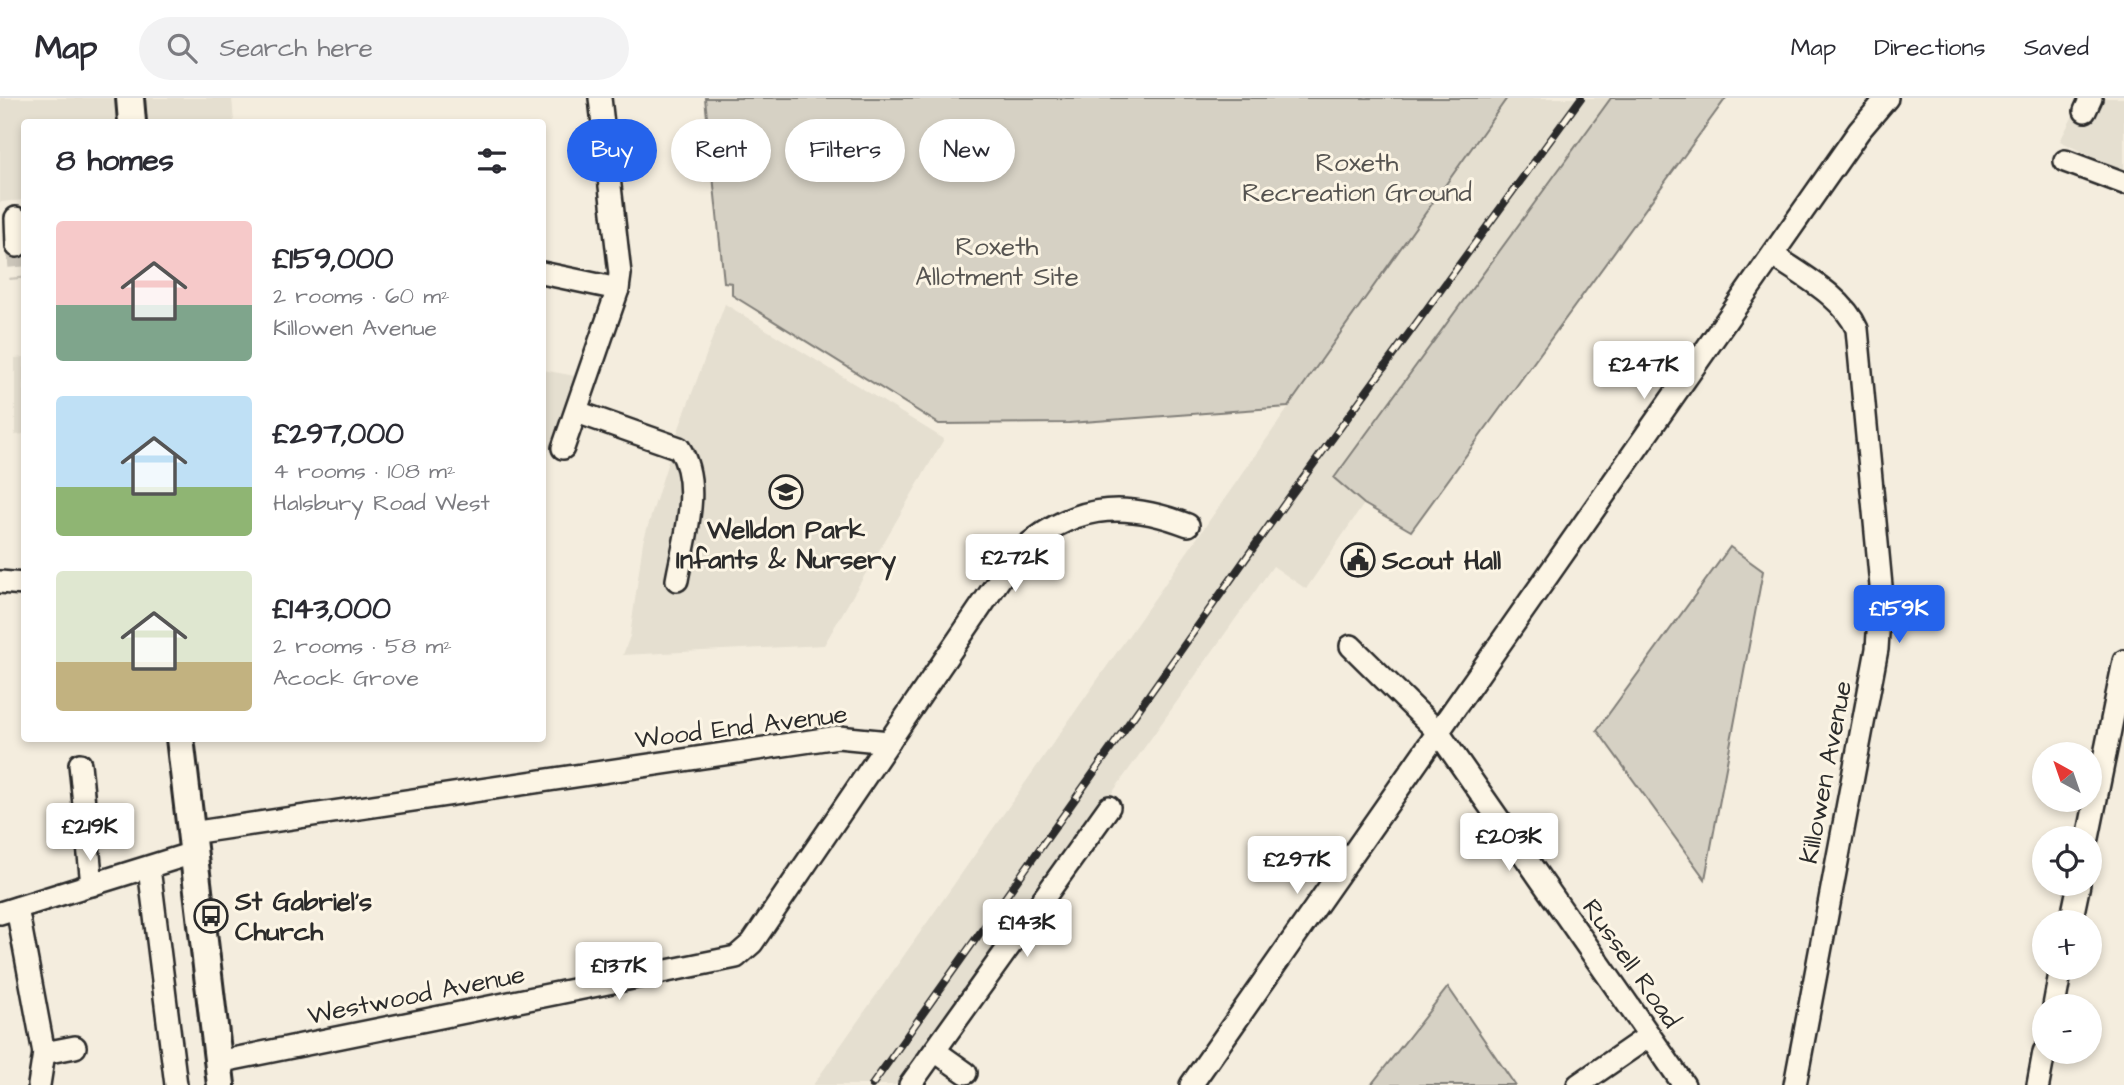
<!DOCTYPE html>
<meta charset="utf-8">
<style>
body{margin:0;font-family:"Architects Daughter",sans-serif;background:#f2f2f3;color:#2b2b33;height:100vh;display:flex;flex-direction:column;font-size:26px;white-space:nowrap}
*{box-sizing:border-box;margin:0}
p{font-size:23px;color:#7c7c81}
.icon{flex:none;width:38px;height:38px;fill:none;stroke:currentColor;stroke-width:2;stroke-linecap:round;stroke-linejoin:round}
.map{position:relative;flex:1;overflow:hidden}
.panel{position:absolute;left:21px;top:21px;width:525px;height:623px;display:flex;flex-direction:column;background:#fff;border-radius:7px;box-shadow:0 4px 10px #0003}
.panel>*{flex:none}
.banner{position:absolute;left:567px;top:21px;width:665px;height:63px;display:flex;gap:14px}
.needle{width:46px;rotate:320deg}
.fabs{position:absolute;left:2032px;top:644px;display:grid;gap:14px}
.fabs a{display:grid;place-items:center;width:70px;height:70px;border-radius:50%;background:#fff;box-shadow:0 4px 10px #0003;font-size:35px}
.price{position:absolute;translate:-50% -60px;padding:0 16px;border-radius:7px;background:#fff;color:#222;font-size:23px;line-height:46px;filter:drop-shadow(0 2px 4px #0008)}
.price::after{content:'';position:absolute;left:50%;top:42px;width:21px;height:16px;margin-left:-10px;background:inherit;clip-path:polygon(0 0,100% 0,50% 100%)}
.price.current{background:#2563eb;color:#fff}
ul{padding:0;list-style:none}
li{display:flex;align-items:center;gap:21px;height:175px;padding:0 35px}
li span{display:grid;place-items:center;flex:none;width:196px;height:140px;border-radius:7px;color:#555}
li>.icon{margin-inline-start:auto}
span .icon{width:84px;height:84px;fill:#fffc;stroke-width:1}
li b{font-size:30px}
h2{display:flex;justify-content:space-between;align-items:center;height:84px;padding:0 35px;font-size:30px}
.tag{padding:0 24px;border-radius:32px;background:#fff;box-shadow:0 4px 10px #0003;font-size:24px;line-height:63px}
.tag.current{background:#2563eb;color:#fff}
header{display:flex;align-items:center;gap:42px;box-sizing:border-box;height:98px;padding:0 35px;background:#fff;border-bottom:2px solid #e1e1e2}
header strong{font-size:33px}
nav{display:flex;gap:38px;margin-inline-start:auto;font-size:24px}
.search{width:490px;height:63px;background:#f2f2f3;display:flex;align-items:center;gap:18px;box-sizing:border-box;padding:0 24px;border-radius:38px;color:#7c7c81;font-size:26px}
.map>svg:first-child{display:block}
.built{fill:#e5dfd0}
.green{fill:#d6d1c4;stroke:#807e78;stroke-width:2}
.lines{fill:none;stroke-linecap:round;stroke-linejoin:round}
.minor-tunnel{stroke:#ccc6ba;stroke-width:21;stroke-dasharray:21 10;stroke-linecap:butt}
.minor-casing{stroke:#2b2b2b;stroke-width:26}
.major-casing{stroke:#2b2b2b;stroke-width:32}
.minor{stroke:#fcf5e5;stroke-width:21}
.major{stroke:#fcf5e5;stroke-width:26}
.rail-casing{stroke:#2b2b2b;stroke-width:8}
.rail{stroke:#fcf5e5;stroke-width:5;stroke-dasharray:16;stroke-linecap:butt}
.labels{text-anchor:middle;stroke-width:6;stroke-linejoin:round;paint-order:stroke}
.park-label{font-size:26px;fill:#565451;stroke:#fcf5e5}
.poi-label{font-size:26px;font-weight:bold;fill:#2b2b2b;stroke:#fcf5e5;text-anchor:start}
.street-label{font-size:26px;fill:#2b2b2b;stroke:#fcf5e5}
</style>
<header>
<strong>Map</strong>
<div class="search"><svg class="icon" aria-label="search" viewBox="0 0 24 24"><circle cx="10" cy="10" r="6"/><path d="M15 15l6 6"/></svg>Search here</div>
<nav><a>Map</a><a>Directions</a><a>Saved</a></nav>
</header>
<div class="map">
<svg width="2124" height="987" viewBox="0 0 2124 987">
<rect width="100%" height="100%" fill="#f4edde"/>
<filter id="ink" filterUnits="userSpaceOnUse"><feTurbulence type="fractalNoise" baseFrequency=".0143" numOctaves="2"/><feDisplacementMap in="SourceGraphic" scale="14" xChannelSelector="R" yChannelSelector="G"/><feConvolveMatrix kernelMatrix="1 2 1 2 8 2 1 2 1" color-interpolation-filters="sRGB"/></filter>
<g filter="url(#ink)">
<g class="built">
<polygon points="0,0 232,0 234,24 24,24 24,102 0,104"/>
<polygon points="1506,0 1726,0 1411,433 1364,406 1306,491 1273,468 1115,691 1024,809 896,987 813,987"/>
<polygon points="2082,0 2124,0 2124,75 2060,43"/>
<polygon points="725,206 944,341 824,547 623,557 630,538 643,444 674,344"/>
<polygon points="24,259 24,336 15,337 15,260"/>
<polygon points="543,272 575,278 543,368 542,272"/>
</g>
<g class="green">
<polygon points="705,0 1507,0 1288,309 1069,325 939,326 732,197 732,185 724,184"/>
<polygon points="1611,0 1726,0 1411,433 1364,406 1334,380"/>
<polygon points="1730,449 1763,473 1705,781 1597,632"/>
<polygon points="1448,889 1515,987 1371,987"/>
</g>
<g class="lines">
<polyline class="minor-tunnel" points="17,148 20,181"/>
<defs>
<g id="minor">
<polyline points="2085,13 2091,0"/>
<polyline points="2065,63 2124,85"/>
<polyline points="16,120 17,148"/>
<path d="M 1773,157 C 1801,177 1843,198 1857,231 L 1881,488 L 1877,551 L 1795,987"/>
<polyline points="542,175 618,191"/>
<path d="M 577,314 L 679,350 C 703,386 684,442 677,482"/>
<polyline points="563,350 618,191 620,176 600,0"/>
<polyline points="0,484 24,486"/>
<polyline points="1351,548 1438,634 1684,987"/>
<polyline points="80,666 92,787"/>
<polyline points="191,735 838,639 889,644"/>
<polyline points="2088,740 2124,563"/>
<polyline points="149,770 176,987"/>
<polyline points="17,810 44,955 75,949"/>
<polyline points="0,815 193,755"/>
<polyline points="2071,824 2079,786"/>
<polyline points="2054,908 2061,870"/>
<polyline points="935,953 966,975"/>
<path d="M 218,964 L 736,859 L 752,845 L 1016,457 C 1070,407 1121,401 1188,427"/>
<polyline points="39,987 44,955"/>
<polyline points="910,987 1109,709"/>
<polyline points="1191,987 1859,33 1887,0"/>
<polyline points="1578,987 1649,938"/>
<polyline points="2038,987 2044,954"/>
</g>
<g id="major">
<polyline points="130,0 132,24"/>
<polyline points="180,640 221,987"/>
</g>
</defs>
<use href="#minor" class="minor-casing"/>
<use href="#major" class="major-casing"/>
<use href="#minor" class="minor"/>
<use href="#major" class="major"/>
<defs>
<polyline id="rail" points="872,987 1288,401 1581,0"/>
</defs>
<use href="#rail" class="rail-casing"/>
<use href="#rail" class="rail"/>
</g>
</g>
<defs>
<symbol id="school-ring" viewBox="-11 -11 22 22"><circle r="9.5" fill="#fcf5e5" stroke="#2b2b2b" stroke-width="1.5"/><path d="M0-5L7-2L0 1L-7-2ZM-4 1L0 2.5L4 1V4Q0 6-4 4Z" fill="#2b2b2b"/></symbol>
<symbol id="civic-ring" viewBox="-11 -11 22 22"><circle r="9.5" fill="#fcf5e5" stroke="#2b2b2b" stroke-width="1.5"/><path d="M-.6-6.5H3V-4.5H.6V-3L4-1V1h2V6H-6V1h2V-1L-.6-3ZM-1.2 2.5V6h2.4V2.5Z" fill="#2b2b2b"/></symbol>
<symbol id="bus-ring" viewBox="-11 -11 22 22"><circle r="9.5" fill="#fcf5e5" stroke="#2b2b2b" stroke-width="1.5"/><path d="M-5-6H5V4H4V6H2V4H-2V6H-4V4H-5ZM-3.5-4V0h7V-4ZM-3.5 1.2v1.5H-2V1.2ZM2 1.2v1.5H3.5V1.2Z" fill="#2b2b2b"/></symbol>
</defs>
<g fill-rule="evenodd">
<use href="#school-ring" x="767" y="375" width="38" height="38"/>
<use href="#civic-ring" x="1339" y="443" width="38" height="38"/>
<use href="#bus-ring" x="192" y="799" width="38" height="38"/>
</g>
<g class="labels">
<g class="park-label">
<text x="1357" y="73">Roxeth<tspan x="1357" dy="30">Recreation Ground</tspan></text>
<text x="997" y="157">Roxeth<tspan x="997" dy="30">Allotment Site</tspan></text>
</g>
<g class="poi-label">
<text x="786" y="440" text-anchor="middle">Welldon Park<tspan x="786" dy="30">Infants &amp; Nursery</tspan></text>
<text x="1382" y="471">Scout Hall</text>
<text x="235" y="812">St Gabriel's<tspan x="235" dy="30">Church</tspan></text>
</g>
<g class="street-label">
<text transform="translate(741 628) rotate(-7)" y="9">Wood End Avenue</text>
<text transform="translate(1825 674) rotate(-79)" y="9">Killowen Avenue</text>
<text transform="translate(1632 865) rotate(55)" y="9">Russell Road</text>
<text transform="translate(416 896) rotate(-11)" y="9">Westwood Avenue</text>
</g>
</g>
</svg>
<div class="fabs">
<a><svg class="needle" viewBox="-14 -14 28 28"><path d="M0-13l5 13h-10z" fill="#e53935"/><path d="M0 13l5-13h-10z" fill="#7c7c81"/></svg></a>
<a><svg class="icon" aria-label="locate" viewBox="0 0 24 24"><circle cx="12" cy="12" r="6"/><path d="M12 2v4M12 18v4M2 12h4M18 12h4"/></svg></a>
<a>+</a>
<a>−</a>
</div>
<b class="price" style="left:1644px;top:303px">£247K</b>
<b class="price" style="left:1015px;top:496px">£272K</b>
<b class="price current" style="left:1899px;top:547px">£159K</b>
<b class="price" style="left:90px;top:765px">£219K</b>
<b class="price" style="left:1509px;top:775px">£203K</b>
<b class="price" style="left:1297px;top:798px">£297K</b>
<b class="price" style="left:1027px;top:861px">£143K</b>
<b class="price" style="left:619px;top:904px">£137K</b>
<div class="banner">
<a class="tag current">Buy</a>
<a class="tag">Rent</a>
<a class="tag">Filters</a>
<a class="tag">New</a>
</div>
<section class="panel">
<h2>8 homes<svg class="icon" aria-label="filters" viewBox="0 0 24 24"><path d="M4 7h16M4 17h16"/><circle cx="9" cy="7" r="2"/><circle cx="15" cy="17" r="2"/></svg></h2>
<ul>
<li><span style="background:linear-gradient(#f6c9c9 60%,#7fa58c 0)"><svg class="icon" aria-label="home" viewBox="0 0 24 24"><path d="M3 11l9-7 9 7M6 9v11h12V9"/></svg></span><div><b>£159,000</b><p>2 rooms · 60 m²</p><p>Killowen Avenue</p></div></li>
<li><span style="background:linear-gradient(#bfe0f5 65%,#8fb573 0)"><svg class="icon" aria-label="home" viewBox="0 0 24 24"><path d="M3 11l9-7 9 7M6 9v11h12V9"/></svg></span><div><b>£297,000</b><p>4 rooms · 108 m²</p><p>Halsbury Road West</p></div></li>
<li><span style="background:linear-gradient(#dfe7d0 65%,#c2b280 0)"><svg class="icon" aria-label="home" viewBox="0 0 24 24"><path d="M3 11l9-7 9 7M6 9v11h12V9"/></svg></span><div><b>£143,000</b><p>2 rooms · 58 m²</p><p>Acock Grove</p></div></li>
</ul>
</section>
</div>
